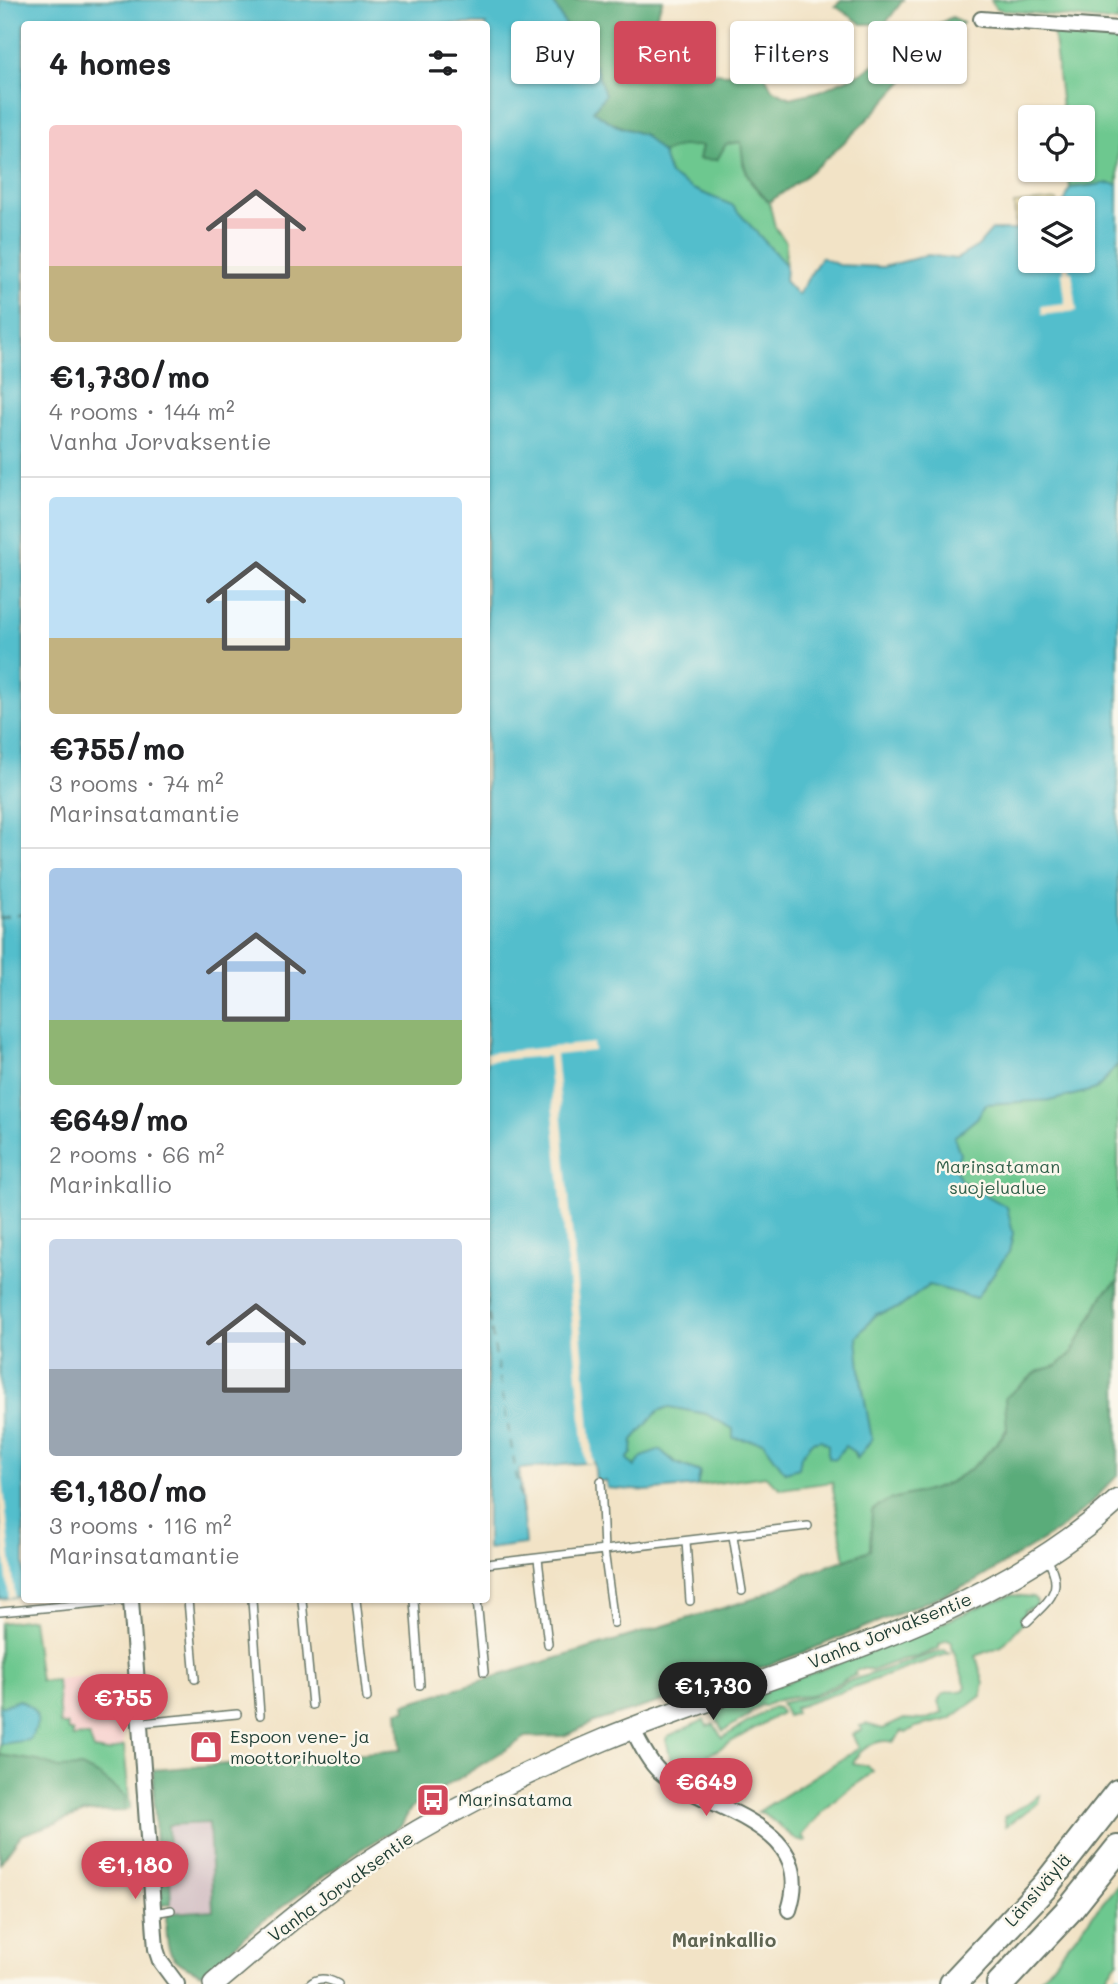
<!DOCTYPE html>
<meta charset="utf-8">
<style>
body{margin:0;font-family:Mali,sans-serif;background:#f2f2f2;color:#202124;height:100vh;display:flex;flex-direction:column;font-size:26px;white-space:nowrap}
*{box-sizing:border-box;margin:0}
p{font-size:23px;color:#757577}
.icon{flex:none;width:38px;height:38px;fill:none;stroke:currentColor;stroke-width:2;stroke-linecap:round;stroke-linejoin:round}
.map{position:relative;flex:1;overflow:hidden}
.panel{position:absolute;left:21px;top:21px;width:469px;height:1582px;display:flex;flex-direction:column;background:#fff;border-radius:7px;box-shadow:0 2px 5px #0004}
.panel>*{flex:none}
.top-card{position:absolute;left:511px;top:21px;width:500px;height:63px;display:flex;gap:14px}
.buttons{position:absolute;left:1018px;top:105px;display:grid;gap:14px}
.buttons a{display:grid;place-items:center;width:77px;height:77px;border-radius:7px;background:#fff;box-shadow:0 2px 5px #0004;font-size:35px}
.price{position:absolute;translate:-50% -60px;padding:0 16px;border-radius:24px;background:#d1495b;color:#fff;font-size:23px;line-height:46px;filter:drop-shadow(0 2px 4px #0008)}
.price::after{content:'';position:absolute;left:50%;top:42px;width:21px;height:16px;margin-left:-10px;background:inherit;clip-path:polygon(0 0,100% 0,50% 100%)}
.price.selected{background:#222;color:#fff}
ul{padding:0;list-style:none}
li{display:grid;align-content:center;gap:14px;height:371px;padding:0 28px}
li+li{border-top:2px solid #e0e0e0}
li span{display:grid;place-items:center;height:217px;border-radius:7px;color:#555}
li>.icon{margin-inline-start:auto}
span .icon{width:126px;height:126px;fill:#fffc;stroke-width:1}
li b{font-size:30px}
h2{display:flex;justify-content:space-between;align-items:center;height:84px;padding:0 28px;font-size:30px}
.tag{padding:0 24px;border-radius:7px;background:#fff;box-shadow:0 2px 5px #0004;font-size:24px;line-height:63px}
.tag.selected{background:#d1495b;color:#fff}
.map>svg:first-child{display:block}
.built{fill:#f7d0cd}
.industrial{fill:#d2bec3}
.green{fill:#6dc88f;stroke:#468262;stroke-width:2}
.forest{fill:#5aac7a;stroke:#3c7457;stroke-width:2}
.sand{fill:#eeda9e;stroke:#868c69;stroke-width:2}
.water{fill:#52becc;stroke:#387e80;stroke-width:2}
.pier{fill:#f2e3c6}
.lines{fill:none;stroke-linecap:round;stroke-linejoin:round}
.stream{stroke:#52becc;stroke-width:5}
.ferry{stroke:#2c5d5a;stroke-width:2;stroke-dasharray:9 7;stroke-linecap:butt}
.service-casing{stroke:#697767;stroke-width:10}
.minor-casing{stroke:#697767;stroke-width:18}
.secondary-casing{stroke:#697767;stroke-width:24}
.motorway-casing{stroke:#697767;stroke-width:30}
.service{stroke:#fff;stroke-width:7}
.minor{stroke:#fff;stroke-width:14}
.secondary{stroke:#fff;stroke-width:21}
.motorway{stroke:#fff;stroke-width:26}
.labels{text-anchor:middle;stroke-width:5;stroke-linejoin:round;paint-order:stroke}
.park-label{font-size:18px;fill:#32604b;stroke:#fbf7ec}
.street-label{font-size:18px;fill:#1f3d34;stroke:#fbf7ec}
.poi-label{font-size:18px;fill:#1f3d34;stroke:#fbf7ec;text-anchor:start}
.neighbourhood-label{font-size:19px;font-weight:bold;fill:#5f6553;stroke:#fbf7ec}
</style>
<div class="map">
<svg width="1118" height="1984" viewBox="0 0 1118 1984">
<rect width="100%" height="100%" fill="#fbf7ec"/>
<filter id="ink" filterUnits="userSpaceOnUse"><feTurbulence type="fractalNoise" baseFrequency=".0143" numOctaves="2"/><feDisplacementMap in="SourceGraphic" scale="14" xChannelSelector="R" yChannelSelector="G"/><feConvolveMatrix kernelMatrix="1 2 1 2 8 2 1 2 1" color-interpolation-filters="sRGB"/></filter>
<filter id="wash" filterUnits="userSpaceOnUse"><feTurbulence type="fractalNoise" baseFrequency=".00686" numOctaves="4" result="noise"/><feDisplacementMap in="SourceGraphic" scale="28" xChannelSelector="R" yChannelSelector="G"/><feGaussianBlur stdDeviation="1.57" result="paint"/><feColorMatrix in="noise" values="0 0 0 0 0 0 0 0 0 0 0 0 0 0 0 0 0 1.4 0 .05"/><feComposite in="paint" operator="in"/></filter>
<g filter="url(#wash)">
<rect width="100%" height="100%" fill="#f2e3c6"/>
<polygon class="built" points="117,1673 126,1771 44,1742 40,1681"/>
<polygon class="industrial" points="209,1822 213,1911 172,1913 168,1824"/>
<g class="green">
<polygon points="991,0 1118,0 1118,22 1002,10 996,8"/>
<polygon points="1053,29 1118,36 1118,299 1077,188 1070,188 1068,170 1083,170 1083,117 1063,117"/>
<polygon points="742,142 743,164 751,183 769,202 775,227 786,242 785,281 798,296 670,174 662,153 681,146"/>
<path d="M 1118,907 L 1118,1281 L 1105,1292 L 1072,1353 L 1058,1365 L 1037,1372 C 1011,1423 994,1464 937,1488 C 913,1498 893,1492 872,1511 L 870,1550 L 845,1561 L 832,1482 L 781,1489 L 765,1476 L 697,1486 L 700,1472 L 676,1463 L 660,1450 L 634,1467 L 627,1459 L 626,1430 L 654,1388 L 850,1442 L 856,1459 L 817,1160 Z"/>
<path d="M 1012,1595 L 1033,1597 L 1037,1601 L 1037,1605 L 1025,1610 L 1024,1615 L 1021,1616 L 1022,1624 L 1002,1646 L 976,1656 L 984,1684 L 981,1696 L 950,1719 L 916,1727 L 906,1733 L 902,1731 L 893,1742 C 878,1738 858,1749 853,1763 L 867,1766 L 873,1771 C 865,1780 855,1784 846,1791 C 829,1805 815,1819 802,1836 L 806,1840 L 804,1842 L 797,1840 L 763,1813 L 758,1812 L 859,1748 L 852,1734 L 862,1730 L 860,1726 L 866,1724 L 883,1729 L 904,1719 L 924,1720 L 943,1713 L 938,1703 C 942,1688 952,1693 964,1690 L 966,1686 L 952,1647 L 952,1642 L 947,1640 L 939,1645 L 939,1648 L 917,1657 L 900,1660 L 871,1671 L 868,1669 L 858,1669 L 854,1673 L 856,1675 C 841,1680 828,1690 814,1694 C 795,1699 782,1696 764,1706 L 761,1705 L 748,1714 L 749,1715 L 723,1731 L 714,1715 L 715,1709 L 910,1637 L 979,1607 Z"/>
<polygon points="32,1619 40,1681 57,1680 60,1725 67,1725 68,1731 72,1731 73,1737 89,1736 94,1750 107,1752 124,1746 130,1809 87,1812 21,1835 0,1863 0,1623"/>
<polygon points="944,1650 950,1653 794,1708 796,1713 787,1716 781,1703 820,1695 846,1682"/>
<polygon points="773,1707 778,1708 781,1713 705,1757 706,1760 693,1767 673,1759 676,1770 708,1787 703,1788 673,1770 666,1739 668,1736 704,1720 707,1726 714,1724 722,1738"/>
<polygon points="1040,1795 1038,1803 1006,1826 1004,1817"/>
<polygon points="1118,1884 1118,1961 1100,1984 1036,1984"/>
</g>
<g class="forest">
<path d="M 552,0 L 663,0 L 649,34 L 687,64 L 691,72 L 729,74 L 753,52 L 772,89 L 790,98 L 820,91 L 865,71 L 911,38 L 952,17 L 963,23 C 935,46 911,73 887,99 C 851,137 813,174 769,202 C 748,181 743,171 741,142 L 726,144 L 717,160 L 699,159 L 702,146 L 681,146 L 662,153 L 644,135 L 612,123 L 593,111 L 605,95 L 595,66 L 583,58 Z"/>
<polygon points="842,0 903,0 885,24 862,24 835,6"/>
<path d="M 1118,1281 L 1118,1475 L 1086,1508 L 1061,1529 L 972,1583 L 807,1651 L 699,1690 L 594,1722 L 564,1736 L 526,1737 L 411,1808 L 401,1826 L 363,1848 L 263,1921 L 202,1974 C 166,1958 167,1954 166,1916 L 172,1913 L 213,1910 L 209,1823 L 168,1825 L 171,1904 L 158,1906 L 153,1770 L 401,1750 L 398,1711 L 406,1710 L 405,1704 L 756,1598 L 809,1573 L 870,1550 L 872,1511 C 890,1495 911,1496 934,1489 C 965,1479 987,1455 1007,1431 L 1005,1398 L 1037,1372 L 1058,1365 L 1072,1353 L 1105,1292 Z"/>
<polygon points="0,1755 38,1761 59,1768 81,1767 100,1776 126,1797 125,1811 87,1812 21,1835 0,1863"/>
</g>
<polygon class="sand" points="1057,200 1057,208 1031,208 1031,225 1016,230 1014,204"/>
<g class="water">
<polygon points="0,0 552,0 583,58 595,66 605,95 593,111 615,125 644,135 662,153 670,175 693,189 732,205 786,265 785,281 798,295 821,257 838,265 883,267 928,255 956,259 978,246 992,230 1016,230 1031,225 1031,261 1083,261 1083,208 1062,208 1070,188 1110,183 1118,185 1118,1064 1097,1089 1054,1100 986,1104 977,1118 954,1137 960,1153 955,1169 961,1181 1007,1207 1013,1233 1009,1252 976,1298 929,1285 899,1308 876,1314 857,1337 861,1379 872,1439 857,1459 854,1452 845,1446 835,1459 828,1458 828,1445 821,1440 812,1442 801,1456 799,1468 785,1472 763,1442 733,1438 733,1429 706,1414 669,1407 658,1411 633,1440 632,1453 627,1459 635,1467 642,1457 660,1450 676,1463 700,1472 697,1486 646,1491 607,1488 606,1481 596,1481 594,1462 519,1469 525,1544 487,1549 486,24 24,24 24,1596 0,1599"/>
<path d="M 19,1700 C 39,1709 43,1722 29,1740 L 0,1744 L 0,1707 Z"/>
</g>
<g class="pier">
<polygon points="1063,261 1068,261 1069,271 1072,272 1077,311 1042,315 1041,306 1065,303 1062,272 1064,272"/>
<polygon points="593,1043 594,1051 556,1055 593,1463 585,1463 548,1056 487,1061 486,1053"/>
<polygon points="0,1452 15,1597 9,1598 0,1512"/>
</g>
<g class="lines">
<polyline class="stream" points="1114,1984 1118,1977"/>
<g class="ferry">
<polyline points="0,918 24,914"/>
<polyline points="486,1299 523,1513"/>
</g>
</g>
</g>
<g filter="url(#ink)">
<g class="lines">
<defs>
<g id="service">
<polyline points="601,1481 604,1550 614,1623"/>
<polyline points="733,1536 742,1591"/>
<polyline points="686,1541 690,1601"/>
<polyline points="538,1559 548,1644"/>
<polyline points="486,1564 808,1526"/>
<polyline points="188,1600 195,1679"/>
<polyline points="252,1600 260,1715"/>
<polyline points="302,1600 312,1705"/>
<polyline points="356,1600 367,1698"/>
<polyline points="414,1600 420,1685"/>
<polyline points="477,1600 484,1672"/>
<polyline points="0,1612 129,1600"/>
<path d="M 1027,1622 C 1050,1599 1066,1590 1046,1557"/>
<polyline points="140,1723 237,1714"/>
<polyline points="154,1913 171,1910"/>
<path d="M 310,1984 C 318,1976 329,1979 338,1984"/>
</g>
<g id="minor">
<polyline points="981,19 1118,29"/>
<polyline points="131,1600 156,1949 160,1961 177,1984"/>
<path d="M 633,1730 C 640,1743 648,1761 659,1771 C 707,1813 818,1821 789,1910"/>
</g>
<path id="secondary" d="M 214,1984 C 271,1936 327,1887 390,1848 C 458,1806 529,1771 603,1740 C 778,1668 973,1630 1118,1500"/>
<g id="motorway">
<polyline points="953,1984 1045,1886 1118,1793"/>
<polyline points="1000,1984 1071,1908 1118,1849"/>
</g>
</defs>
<use href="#service" class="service-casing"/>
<use href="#minor" class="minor-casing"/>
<use href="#secondary" class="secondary-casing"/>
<use href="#motorway" class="motorway-casing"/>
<use href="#service" class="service"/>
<use href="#minor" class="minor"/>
<use href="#secondary" class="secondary"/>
<use href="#motorway" class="motorway"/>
</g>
</g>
<defs>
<symbol id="shop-square" viewBox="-11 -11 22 22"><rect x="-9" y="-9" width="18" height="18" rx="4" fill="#d1495b" stroke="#fbf7ec"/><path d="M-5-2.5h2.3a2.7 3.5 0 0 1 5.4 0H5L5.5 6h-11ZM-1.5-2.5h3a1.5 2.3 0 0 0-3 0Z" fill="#fff"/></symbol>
<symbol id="bus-square" viewBox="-11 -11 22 22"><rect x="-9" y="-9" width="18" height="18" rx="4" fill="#d1495b" stroke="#fbf7ec"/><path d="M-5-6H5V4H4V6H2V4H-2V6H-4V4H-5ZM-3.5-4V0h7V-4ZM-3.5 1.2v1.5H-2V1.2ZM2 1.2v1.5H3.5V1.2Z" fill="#fff"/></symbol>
</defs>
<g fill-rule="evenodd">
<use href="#shop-square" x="187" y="1728" width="38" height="38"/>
<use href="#bus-square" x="414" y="1781" width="38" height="38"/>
</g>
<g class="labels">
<g class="park-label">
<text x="998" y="1173">Marinsataman<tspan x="998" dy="21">suojelualue</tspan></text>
</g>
<g class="street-label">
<text transform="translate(890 1631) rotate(-22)" y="6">Vanha Jorvaksentie</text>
<text transform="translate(341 1887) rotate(-36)" y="6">Vanha Jorvaksentie</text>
<text transform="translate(1038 1890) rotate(-49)" y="6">Länsiväylä</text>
</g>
<g class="poi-label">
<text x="230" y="1743">Espoon vene- ja<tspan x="230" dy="21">moottorihuolto</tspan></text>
<text x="458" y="1806">Marinsatama</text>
</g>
<g class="neighbourhood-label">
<text x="724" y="1947">Marinkallio</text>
</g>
</g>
</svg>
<div class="buttons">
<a><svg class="icon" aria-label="locate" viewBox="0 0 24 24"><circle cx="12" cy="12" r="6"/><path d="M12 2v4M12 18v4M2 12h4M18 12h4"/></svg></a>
<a><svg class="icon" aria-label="layers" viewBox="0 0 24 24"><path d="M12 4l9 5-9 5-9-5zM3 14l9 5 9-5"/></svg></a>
</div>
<b class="price selected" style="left:713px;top:1722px">€1,730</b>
<b class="price" style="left:123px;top:1734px">€755</b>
<b class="price" style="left:706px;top:1818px">€649</b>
<b class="price" style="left:135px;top:1901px">€1,180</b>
<div class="top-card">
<a class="tag">Buy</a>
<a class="tag selected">Rent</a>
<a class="tag">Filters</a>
<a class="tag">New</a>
</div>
<section class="panel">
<h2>4 homes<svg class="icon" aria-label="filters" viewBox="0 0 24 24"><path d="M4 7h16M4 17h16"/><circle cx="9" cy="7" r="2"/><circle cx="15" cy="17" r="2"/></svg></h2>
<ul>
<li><span style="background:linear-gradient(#f6c9c9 65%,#c2b280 0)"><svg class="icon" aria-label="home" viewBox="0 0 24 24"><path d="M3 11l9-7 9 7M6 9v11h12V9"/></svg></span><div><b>€1,730/mo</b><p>4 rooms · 144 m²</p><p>Vanha Jorvaksentie</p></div></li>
<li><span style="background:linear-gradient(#bfe0f5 65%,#c2b280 0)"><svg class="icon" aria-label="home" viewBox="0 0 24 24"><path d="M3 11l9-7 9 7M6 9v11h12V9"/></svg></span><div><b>€755/mo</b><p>3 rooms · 74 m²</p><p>Marinsatamantie</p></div></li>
<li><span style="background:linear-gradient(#a9c7e8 70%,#8fb573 0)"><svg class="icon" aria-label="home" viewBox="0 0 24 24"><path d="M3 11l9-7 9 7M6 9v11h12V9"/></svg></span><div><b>€649/mo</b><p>2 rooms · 66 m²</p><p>Marinkallio</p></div></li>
<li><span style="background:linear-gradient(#c9d6e8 60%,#9aa5b1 0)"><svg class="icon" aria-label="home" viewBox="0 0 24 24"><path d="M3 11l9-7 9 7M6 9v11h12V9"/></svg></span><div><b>€1,180/mo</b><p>3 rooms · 116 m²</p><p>Marinsatamantie</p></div></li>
</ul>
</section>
</div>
